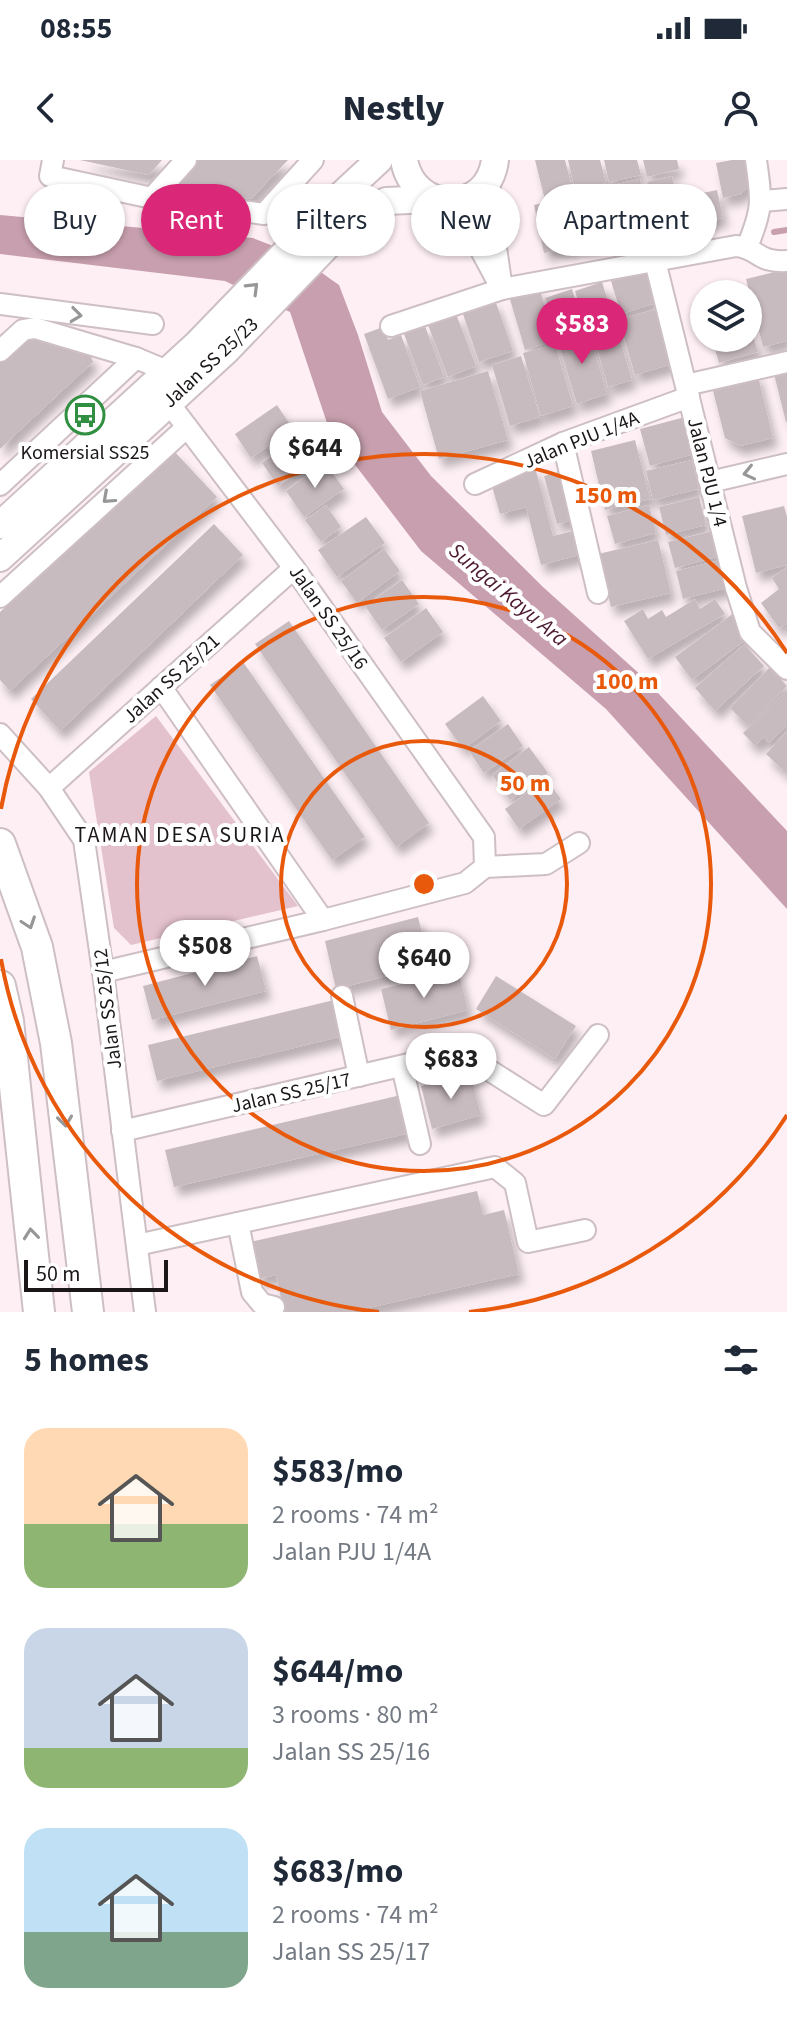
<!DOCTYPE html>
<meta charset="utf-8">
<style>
body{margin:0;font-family:"Source Sans 3",sans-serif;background:#f2f2f3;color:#1f2937;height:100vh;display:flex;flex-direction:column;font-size:30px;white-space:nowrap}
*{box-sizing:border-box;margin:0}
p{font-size:26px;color:#747a83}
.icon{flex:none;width:44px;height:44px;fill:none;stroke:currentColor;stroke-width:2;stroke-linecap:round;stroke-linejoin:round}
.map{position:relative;height:1152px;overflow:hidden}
.drawer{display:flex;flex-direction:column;background:#fff;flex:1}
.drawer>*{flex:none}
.banner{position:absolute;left:24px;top:24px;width:740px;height:72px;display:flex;gap:16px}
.controls{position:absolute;left:690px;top:120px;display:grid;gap:16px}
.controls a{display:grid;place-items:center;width:72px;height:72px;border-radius:50%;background:#fff;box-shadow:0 2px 6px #0004;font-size:40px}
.scale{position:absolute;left:24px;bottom:20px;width:144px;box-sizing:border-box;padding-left:8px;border:4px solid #1b1718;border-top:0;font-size:22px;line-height:28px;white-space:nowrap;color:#1b1718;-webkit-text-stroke:6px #fff;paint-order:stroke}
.price{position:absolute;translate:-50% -68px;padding:0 18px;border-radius:28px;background:#fff;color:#222;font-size:26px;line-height:52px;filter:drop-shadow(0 2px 4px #0008)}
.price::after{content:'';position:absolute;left:50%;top:48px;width:24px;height:18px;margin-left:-12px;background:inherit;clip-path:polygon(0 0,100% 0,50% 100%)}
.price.active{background:#db2777;color:#fff}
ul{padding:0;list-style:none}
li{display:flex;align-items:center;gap:24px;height:200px;padding:0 24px}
li span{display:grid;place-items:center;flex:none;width:224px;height:160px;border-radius:24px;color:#555}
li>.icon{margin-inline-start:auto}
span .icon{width:96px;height:96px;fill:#fffc;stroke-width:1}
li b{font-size:34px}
h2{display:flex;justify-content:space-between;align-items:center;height:96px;padding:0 24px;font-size:34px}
.chip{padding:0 28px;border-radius:36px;background:#fff;box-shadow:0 2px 6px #0004;font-size:28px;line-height:72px}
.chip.active{background:#db2777;color:#fff}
.status{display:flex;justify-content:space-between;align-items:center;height:56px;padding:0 40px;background:#fff;direction:ltr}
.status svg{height:22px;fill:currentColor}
header{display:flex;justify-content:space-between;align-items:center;height:104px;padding:0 24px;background:#fff;font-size:36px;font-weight:800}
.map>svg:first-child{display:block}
.green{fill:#e3c1cd}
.water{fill:#c89fae}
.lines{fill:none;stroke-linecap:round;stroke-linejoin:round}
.stream{stroke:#c89fae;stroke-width:6}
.building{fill:#c8bbbf;filter:url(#shadow)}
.minor-casing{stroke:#cdbfc4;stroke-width:24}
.major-casing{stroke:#cdbfc4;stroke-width:30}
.highway-casing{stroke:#cdbfc4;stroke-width:34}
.minor{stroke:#fff;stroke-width:20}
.major{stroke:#fff;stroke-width:26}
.highway{stroke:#fff;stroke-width:30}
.oneway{stroke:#989797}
.ring{fill:none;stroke:#e8590c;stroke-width:4}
.labels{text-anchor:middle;stroke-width:8;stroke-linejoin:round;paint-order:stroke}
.street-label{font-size:20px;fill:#1b1718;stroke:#fff}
.poi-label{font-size:20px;fill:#1b1718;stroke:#fff}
.water-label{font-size:22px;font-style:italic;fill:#4c1930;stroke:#fff}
.neighbourhood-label{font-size:22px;letter-spacing:2px;fill:#1b1718;stroke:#fff}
.centre{fill:#e8590c;stroke:#fff;stroke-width:4}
.ring-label{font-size:24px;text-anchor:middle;font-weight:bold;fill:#e8590c;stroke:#fff;stroke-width:8;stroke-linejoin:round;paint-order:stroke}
</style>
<div class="status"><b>08:55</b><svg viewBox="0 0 49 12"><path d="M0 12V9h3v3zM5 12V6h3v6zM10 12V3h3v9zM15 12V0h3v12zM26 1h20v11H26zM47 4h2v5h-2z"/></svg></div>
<header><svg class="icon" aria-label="back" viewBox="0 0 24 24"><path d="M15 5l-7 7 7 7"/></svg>Nestly<svg class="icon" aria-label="person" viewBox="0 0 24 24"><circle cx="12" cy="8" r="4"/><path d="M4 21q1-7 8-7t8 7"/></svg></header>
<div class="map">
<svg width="787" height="1152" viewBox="0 0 787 1152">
<defs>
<filter id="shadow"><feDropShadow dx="5" dy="9" stdDeviation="4" flood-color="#0004"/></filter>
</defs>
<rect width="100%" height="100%" fill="#fdeff4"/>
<polygon class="green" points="156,556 298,746 131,785 114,768 89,612"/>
<polygon class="water" points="0,55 253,78 299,96 329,118 339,125 358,175 382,252 431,316 543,427 643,517 787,671 787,749 606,549 421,391 330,272 290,152 225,121 0,94"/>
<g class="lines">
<polyline class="stream" points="774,72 787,70"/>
</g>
<g class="building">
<polygon points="80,0 162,0 149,15"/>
<polygon points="184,0 288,0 251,39 163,23"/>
<polygon points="535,0 565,0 572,28 544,36"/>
<polygon points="568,0 600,0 606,23 575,30"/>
<polygon points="604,0 637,0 641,15 609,22"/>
<polygon points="643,0 677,0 679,9 647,17"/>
<polygon points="732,0 747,0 752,23 741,34 723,38 716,3"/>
<polygon points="672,16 682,59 657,65 647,22"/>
<polygon points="640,19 651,73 619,79 609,26"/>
<polygon points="603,27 615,78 579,86 568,35"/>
<polygon points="717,30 723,58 690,66 684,37"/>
<polygon points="566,38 576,87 544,93 534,45"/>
<polygon points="787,109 787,181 763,187 746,119"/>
<polygon points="646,110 656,143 621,154 611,121"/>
<polygon points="602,122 613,157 586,166 575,131"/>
<polygon points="739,122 742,134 704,134 703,144 699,133"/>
<polygon points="539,127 555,181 525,190 509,136"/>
<polygon points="572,129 584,167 557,176 545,138"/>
<polygon points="495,140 513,191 479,202 462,151"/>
<polygon points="656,149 672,204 635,215 619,160"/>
<polygon points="456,154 476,206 448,217 428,165"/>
<polygon points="748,159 758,192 719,203 712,178 748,178"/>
<polygon points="615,163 632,220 608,227 592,170"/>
<polygon points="425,166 444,217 423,225 404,174"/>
<polygon points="383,167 388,180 401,175 420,227 388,239 364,174"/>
<polygon points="588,169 607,234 577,244 557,178"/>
<polygon points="31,171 41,182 90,194 93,202 0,289 0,200"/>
<polygon points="555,184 573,246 541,256 523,193"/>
<polygon points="521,196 540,257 510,266 492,205"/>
<polygon points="787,202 787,262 786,262 772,206"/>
<polygon points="488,211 508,280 439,299 420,231"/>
<polygon points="757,212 773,278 740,286 725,278 711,223"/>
<polygon points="277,245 293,269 251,298 235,274"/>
<polygon points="685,257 694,294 650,306 640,269"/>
<polygon points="300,275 317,298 278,326 262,303"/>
<polygon points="635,280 650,339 605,350 591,291"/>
<polygon points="173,290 217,337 10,531 0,520 0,452"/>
<polygon points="692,300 699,329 653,340 646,311"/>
<polygon points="325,303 344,329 304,357 286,331"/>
<polygon points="535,307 553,376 581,369 587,393 541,405 526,347 500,354 491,323 518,316 517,312"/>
<polygon points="563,311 576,359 557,364 544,316"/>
<polygon points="699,337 706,365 666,375 659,347"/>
<polygon points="326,345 341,367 321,382 305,360"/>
<polygon points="649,345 656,373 615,384 607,356"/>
<polygon points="784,346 787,357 787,405 756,413 742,356"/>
<polygon points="366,357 385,383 337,417 318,390"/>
<polygon points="214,364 243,395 60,571 31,539"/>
<polygon points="717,370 724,395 675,408 668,382"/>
<polygon points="658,380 671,433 611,447 598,394"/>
<polygon points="384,389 400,411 357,443 341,421"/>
<polygon points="724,399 731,427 683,439 676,411"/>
<polygon points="787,407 787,463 779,468 761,443 779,429 772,418"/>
<polygon points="402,420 419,444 382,470 365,446"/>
<polygon points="695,439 700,449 715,439 725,454 648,499 624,461 643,449 648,459 662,450 666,457"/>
<polygon points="426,448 443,472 401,502 384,478"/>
<polygon points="735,452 752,475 692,520 675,497"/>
<polygon points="289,461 429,663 396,687 255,484"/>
<polygon points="744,484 764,506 715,551 695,528"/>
<polygon points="243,502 365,677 332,700 210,525"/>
<polygon points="770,507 787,526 748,566 730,548"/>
<polygon points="787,530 787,565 769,583 764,577 755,586 743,573"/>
<polygon points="483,536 501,561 463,589 445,564"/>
<polygon points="508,564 523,586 484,613 469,591"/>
<polygon points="787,571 787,614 766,594"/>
<polygon points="529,587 548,613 510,640 492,615"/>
<polygon points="546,619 561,639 519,669 505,649"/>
<polygon points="418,757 430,805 336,829 325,781"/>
<polygon points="257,796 266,831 152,860 143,826"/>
<polygon points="458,810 468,850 391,870 381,829"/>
<polygon points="496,816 576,866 555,899 476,849"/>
<polygon points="334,840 343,876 157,921 148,885"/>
<polygon points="470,913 481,955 432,969 421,926"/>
<polygon points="401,935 410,973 174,1027 165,990"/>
<polygon points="477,1031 483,1055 504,1050 519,1114 350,1152 284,1152 276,1115 258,1119 250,1082"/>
</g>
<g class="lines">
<defs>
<g id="minor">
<polyline points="53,0 50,16 152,38 264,54 313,0"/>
<polyline points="489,19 492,60 502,129"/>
<polyline points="152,38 186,0"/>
<polyline points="762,41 787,39"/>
<polyline points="455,42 498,122"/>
<path d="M 747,87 C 763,49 762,40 756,0"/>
<polyline points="655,101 736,428 750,472 787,509"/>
<polyline points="0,144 153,164"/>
<path d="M 391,166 L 502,129 L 736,86 C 759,88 756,103 787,101"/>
<polyline points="0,191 23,170 35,168 136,198"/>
<polyline points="686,225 787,202"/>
<polyline points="563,283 598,433"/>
<polyline points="710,322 787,304"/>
<polyline points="475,324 563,283 689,237"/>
<polyline points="0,325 136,198 167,211"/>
<polyline points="0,437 187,267"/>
<polyline points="161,527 323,760"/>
<polyline points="0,574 49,628 84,680 103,812 145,1152"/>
<polyline points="49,628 294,408"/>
<polyline points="485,707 546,704 579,683"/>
<polyline points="103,812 323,760 465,723 485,707 484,677 294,408 168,242"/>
<polyline points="342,836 359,916"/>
<polyline points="402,906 420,984"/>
<polyline points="122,971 443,896 467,896 544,945 598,875"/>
<polyline points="238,1063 252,1132 262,1144 274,1147"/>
<polyline points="137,1085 495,1007 515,1023 528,1082 585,1070"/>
</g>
<g id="major">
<path d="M 404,0 C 414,55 488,55 495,0"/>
<polyline points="0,365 198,183 338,38 379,0"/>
<polyline points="0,398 225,192 355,57 386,41 433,39"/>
</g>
<g id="highway">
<polyline points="0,684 37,787 56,883 88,1152"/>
<polyline points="0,826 8,861 39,1152"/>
</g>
</defs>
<use href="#minor" class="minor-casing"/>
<use href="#major" class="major-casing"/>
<use href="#highway" class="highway-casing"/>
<use href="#minor" class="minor"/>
<use href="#major" class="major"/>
<use href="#highway" class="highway"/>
</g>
<defs><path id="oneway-chevron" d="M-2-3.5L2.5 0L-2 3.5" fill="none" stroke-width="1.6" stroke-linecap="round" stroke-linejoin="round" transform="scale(2)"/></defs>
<g class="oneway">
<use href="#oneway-chevron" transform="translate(253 128) rotate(-45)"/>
<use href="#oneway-chevron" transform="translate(76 155) rotate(7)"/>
<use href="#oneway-chevron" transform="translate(749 313) rotate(167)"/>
<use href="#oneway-chevron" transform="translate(108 338) rotate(138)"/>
<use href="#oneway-chevron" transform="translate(29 763) rotate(71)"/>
<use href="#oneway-chevron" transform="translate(65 961) rotate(83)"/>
<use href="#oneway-chevron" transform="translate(31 1074) rotate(-96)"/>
</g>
<g class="ring">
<circle cx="424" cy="724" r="143"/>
<circle cx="424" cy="724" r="287"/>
<path d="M787 955A430 430 0 0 1 469 1152M379 1152A430 430 0 0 1 1 799M1 649A430 430 0 0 1 787 493"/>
</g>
<defs>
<symbol id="bus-ring" viewBox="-11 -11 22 22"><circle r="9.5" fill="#fff" stroke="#318f41" stroke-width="1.5"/><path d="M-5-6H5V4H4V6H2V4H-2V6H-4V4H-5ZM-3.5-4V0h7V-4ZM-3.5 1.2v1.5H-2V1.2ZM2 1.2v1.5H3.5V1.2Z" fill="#318f41"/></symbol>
</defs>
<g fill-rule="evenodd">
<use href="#bus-ring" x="63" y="233" width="44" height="44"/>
</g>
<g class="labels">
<g class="street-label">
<text transform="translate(210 202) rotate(-43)" y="7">Jalan SS 25/23</text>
<text transform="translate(581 279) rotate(-22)" y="7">Jalan PJU 1/4A</text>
<text transform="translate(708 312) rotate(76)" y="7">Jalan PJU 1/4</text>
<text transform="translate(329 457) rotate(55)" y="7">Jalan SS 25/16</text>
<text transform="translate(171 518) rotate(-42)" y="7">Jalan SS 25/21</text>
<text transform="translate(107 849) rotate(-97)" y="7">Jalan SS 25/12</text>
<text transform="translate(291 932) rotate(-13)" y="7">Jalan SS 25/17</text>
</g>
<g class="poi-label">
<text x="85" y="299">Komersial SS25</text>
</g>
<g class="water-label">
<text transform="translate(509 434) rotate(40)" y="8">Sungai Kayu Ara</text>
</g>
<g class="neighbourhood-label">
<text x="180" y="682">TAMAN DESA SURIA</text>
</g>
</g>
<circle cx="424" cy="724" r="12" class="centre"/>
<g class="ring-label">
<text x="606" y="343">150 m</text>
<text x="627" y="529">100 m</text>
<text x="525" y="631">50 m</text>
</g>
</svg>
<div class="controls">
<a><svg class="icon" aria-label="layers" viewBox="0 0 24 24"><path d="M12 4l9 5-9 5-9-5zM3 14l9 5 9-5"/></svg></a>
</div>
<div class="scale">50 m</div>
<b class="price active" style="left:582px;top:206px">$583</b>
<b class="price" style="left:315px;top:330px">$644</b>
<b class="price" style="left:205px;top:828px">$508</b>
<b class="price" style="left:424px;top:840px">$640</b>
<b class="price" style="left:451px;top:941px">$683</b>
<div class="banner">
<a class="chip">Buy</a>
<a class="chip active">Rent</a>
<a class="chip">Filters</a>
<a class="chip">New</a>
<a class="chip">Apartment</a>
</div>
</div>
<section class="drawer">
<h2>5 homes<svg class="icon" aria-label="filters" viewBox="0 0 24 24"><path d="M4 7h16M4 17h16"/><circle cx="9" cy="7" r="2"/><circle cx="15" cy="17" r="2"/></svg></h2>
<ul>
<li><span style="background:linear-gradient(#ffd9b3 60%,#8fb573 0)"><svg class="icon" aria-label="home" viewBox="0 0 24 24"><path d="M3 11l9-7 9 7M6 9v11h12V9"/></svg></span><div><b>$583/mo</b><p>2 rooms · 74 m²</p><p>Jalan PJU 1/4A</p></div></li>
<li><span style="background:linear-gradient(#c9d6e8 75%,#8fb573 0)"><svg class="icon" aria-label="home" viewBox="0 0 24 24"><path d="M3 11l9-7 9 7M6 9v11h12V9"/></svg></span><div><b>$644/mo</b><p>3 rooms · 80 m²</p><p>Jalan SS 25/16</p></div></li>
<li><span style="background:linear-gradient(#bfe0f5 65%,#7fa58c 0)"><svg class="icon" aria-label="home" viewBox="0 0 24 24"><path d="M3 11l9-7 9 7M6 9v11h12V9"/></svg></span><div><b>$683/mo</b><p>2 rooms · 74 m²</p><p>Jalan SS 25/17</p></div></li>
</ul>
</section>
